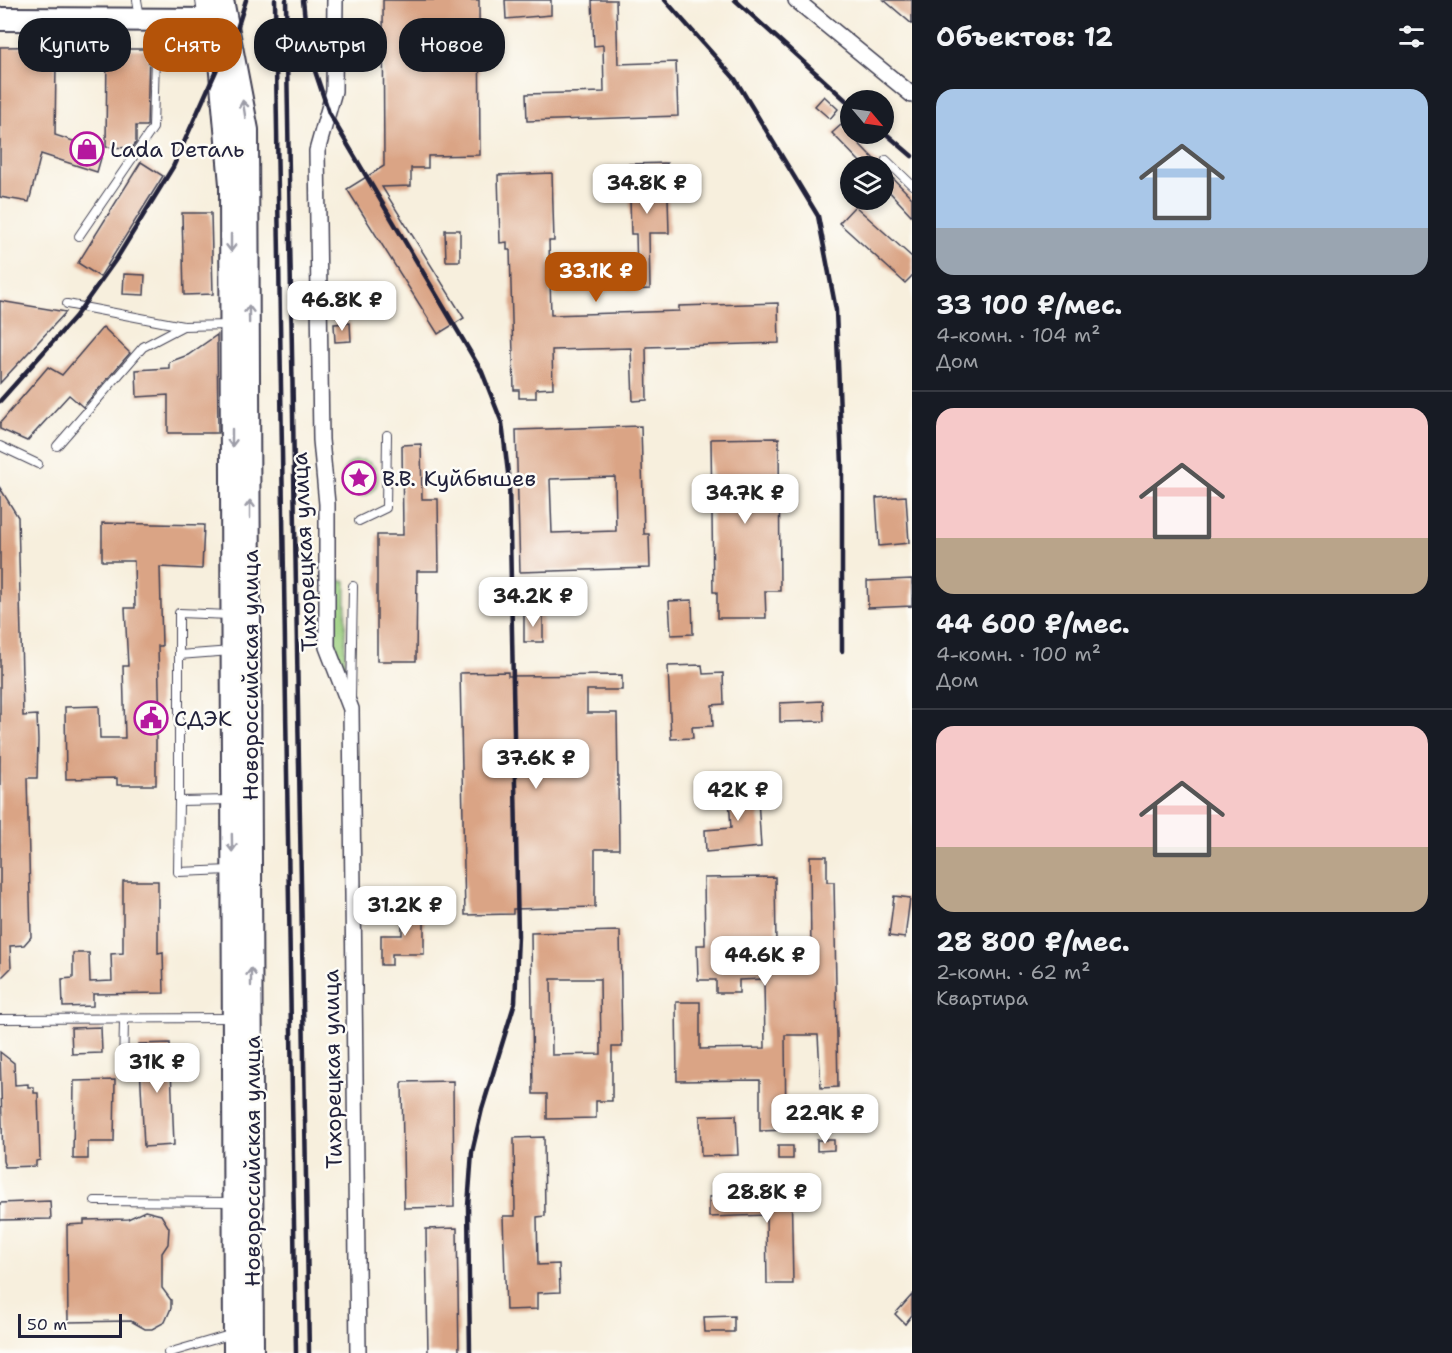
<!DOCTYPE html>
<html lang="ru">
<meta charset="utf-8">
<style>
body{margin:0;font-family:"Shantell Sans",sans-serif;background:#20242c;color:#f1f3f6;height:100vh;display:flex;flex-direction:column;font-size:22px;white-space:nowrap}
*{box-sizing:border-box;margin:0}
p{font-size:20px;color:#9ea1a6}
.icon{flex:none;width:33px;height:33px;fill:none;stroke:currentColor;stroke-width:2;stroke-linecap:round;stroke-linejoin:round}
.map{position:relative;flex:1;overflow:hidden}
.details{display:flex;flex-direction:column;background:#171b24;width:540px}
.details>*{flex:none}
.top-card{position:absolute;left:18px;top:18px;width:570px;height:54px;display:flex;gap:12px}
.needle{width:39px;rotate:119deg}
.tools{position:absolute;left:840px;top:90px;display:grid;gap:12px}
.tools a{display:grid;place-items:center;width:54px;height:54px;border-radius:50%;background:#171b24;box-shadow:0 3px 9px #0003;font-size:30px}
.scale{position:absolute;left:18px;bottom:15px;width:104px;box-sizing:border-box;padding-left:6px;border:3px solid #22223b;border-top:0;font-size:16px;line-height:21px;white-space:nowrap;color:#22223b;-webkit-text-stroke:4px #fdfcf7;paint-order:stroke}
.price{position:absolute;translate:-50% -51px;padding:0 14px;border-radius:12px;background:#fff;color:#222;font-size:20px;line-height:39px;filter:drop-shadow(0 2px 3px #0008)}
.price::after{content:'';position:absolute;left:50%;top:36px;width:18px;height:14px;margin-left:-9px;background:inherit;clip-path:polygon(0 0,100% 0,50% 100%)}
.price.active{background:#b45309;color:#fff}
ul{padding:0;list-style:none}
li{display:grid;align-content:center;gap:12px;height:318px;padding:0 24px}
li+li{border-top:2px solid #363941}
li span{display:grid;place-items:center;height:186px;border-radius:18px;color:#555}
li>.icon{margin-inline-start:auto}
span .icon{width:108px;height:108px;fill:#fffc;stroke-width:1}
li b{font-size:26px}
h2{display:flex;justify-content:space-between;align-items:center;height:72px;padding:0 24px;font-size:26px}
.tag{padding:0 21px;border-radius:24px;background:#171b24;box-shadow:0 3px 9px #0003;font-size:21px;line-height:54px}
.tag.active{background:#b45309;color:#fff}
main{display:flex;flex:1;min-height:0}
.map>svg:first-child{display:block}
.green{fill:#9dd081;stroke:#60795e;stroke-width:1.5}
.building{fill:#daa485;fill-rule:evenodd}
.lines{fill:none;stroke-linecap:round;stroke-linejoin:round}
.service-casing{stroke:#424153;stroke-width:10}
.minor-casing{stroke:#424153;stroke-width:18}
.tertiary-casing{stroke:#424153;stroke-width:22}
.secondary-casing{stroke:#424153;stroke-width:26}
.service{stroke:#fff;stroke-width:8}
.minor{stroke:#fff;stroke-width:15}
.tertiary{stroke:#fff;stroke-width:20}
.secondary{stroke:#fff;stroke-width:22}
.rail{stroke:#22223b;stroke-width:4.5}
.oneway{stroke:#9c9ca7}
.labels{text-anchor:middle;stroke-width:5;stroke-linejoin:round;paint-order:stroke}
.poi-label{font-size:22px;fill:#22223b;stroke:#fdfcf7;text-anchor:start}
.street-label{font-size:22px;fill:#22223b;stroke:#fdfcf7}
</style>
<main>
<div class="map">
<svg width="912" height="1353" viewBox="0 0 912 1353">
<rect width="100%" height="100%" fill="#fdfcf7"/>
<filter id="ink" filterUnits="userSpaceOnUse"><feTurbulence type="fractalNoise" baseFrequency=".0167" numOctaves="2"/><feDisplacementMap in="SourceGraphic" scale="12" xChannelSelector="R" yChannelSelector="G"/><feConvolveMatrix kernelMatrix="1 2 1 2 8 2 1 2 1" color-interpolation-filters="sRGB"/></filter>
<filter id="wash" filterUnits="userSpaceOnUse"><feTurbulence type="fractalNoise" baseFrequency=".008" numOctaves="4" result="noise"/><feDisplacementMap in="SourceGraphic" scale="24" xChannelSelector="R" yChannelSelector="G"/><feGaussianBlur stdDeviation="1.35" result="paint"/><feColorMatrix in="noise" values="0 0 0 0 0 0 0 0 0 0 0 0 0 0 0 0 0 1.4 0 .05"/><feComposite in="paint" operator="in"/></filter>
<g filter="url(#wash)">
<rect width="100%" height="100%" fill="#f7efdd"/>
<g class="green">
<circle cx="360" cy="478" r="18"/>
<polygon points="335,581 346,581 345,668 335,651"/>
</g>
<g id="blocks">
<g class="building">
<polygon points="383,0 479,0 480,155 428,156 428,168 411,168 411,186 382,187 464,318 438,334 347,189 384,166"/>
<polygon points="505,0 551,0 551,15 506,19"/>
<polygon points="592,0 616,0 618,64 676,62 678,116 527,121 526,94 604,92 603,45 594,46"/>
<polygon points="884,0 912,0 912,24"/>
<polygon points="76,46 76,62 56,63 55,135 103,151 97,172 41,154 29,202 0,197 0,47"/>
<polygon points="107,49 149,49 147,126 136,126 136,143 132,148 106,147"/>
<polygon points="824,96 838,109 830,119 815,106"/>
<polygon points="841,125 870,155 881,166 864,166 832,133"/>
<polygon points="141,162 163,176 100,277 78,263"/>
<polygon points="667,163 669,233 649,233 650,289 628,290 627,273 637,273 636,234 631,234 629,164"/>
<polygon points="884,169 912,198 912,216 884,186"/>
<polygon points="552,173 554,241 549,241 551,315 679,311 679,306 778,303 779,343 646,347 647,400 633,401 631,348 552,350 553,388 536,389 536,398 519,398 519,390 514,390 510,250 507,250 507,242 500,243 498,175"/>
<polygon points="855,206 912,257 912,276 905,283 839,223"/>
<polygon points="182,213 211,213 213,294 184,295"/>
<polygon points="445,230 460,230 460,261 446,261"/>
<polygon points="124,274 145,275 144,295 123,294"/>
<polygon points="0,301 66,312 0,383"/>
<polygon points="350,323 351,341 335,342 334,324"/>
<polygon points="103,327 130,353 83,407 69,395 27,441 0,429 0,423 48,367 62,375"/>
<polygon points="217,335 218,433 168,433 168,395 137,397 136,370 169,368 169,362 188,355"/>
<path d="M 641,426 L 644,534 L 649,534 L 650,568 L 520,572 L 516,430 ZM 615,477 L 616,531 L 552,533 L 550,479 Z"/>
<polygon points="779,438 780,591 765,591 766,618 717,618 717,592 713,592 711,439"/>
<polygon points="421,444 422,499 438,499 439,571 417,571 416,661 377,661 377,535 403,535 402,445"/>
<polygon points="0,488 18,517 23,716 37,715 38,741 37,778 27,778 31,937 24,945 10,946 11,968 0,979"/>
<polygon points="906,496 909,543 879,546 876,498"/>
<polygon points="102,523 204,525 202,569 160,567 162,646 158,646 160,731 156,731 156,785 117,785 117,778 66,779 65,707 99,706 100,738 125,738 123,666 128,666 125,608 135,608 134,561 102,561"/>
<polygon points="912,579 912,606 868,608 867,581"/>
<polygon points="692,600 693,634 671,635 669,601"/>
<rect x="524" y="613" width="19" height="29"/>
<polygon points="702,665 703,674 723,673 724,704 712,705 713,726 692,727 693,738 671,739 668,666"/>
<polygon points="508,672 508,676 622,675 622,690 587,690 587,713 617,713 619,849 595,849 595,907 513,909 513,914 465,915 460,673"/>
<polygon points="823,701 824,721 780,722 780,703"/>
<polygon points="757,783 761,847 706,852 705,830 731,828 728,785"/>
<polygon points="810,856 827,856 827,882 834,882 838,1087 821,1088 818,1035 785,1035 786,1130 760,1131 760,1080 677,1081 676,1002 700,1002 700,1049 765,1048 764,979 739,980 739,993 716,993 716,980 698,980 697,945 705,945 704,878 775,877 776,944 784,944 784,953 811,952"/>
<polygon points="123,881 158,881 158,953 163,952 164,993 93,994 93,1006 63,1007 62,979 73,978 73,953 89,953 90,982 112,981 111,954 123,953"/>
<polygon points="894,896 910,898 905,938 889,936"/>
<polygon points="402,908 424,908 424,954 392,954 392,965 381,965 381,935 402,935"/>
<path d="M 620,931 L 622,1047 L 612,1047 L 612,1101 L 596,1101 L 596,1118 L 547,1119 L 547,1094 L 533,1094 L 531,933 ZM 551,979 L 600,979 L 601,1054 L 552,1055 Z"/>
<polygon points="101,1027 102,1053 72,1054 71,1028"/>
<polygon points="170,1043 174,1145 144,1147 139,1044"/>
<polygon points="0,1052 14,1063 15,1085 28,1084 28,1087 34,1087 34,1093 38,1093 40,1160 36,1161 36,1166 5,1167 3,1161"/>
<polygon points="115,1080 114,1142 88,1142 88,1159 73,1159 74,1081"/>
<polygon points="453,1081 454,1207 404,1208 402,1082"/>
<polygon points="736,1115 738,1155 701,1156 700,1116"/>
<polygon points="544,1137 545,1216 537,1217 538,1265 559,1264 560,1292 537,1293 537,1309 506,1310 503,1216 515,1216 514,1138"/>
<polygon points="817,1140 834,1140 834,1150 817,1151"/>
<rect x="778" y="1146" width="15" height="13"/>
<polygon points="791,1180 793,1284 767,1284 766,1215 709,1217 709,1197 766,1195 765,1181"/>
<polygon points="50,1201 51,1219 0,1220 0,1203"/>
<polygon points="145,1211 161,1215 169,1228 168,1244 162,1253 162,1288 171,1300 171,1308 165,1322 152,1329 145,1329 131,1321 68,1322 67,1225 84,1224 84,1220 128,1219"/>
<polygon points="457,1228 459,1353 428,1353 426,1229"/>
<polygon points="912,1295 912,1315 905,1324 895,1314"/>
<polygon points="734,1316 734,1332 705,1332 704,1317"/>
</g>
</g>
</g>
<g filter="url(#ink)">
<use href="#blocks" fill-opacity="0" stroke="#424153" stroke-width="1.5"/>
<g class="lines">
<defs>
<g id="service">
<polyline points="137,0 140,17"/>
<polyline points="886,160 912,185"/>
<polyline points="79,236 153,128 156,21"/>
<polyline points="67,304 183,326 229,325"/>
<polyline points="0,446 38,464"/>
<polyline points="57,446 143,347 183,326"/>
<polyline points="359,521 386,508 387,435"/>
<polyline points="230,615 179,613 179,801 231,800"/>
<polyline points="179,655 231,651"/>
<polyline points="351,699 353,586"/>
<polyline points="179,801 178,872 231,870"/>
<polyline points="0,1019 232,1018"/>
<polyline points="123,1074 124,1019"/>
<polyline points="95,1201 233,1202"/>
<polyline points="168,1353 233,1334"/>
</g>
<g id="minor">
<polyline points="335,0 334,91 317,151 321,440 327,504 327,647 351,709 358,1353"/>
<polyline points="796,0 912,95"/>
</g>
<polyline id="tertiary" points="206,0 209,20"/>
<g id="secondary">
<polyline points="222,0 247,130 252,1353"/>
<polyline points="0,19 225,20"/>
<polyline points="209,20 220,62 231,184 235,1353"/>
</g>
</defs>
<use href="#service" class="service-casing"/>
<use href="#minor" class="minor-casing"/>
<use href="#tertiary" class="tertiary-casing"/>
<use href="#secondary" class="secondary-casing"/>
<use href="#service" class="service"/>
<use href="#minor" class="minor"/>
<use href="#tertiary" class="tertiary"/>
<use href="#secondary" class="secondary"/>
<g class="rail">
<polyline points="275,0 296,1353"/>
<polyline points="286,0 309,1353"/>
<polyline points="303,0 308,50 329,113 482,372 502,423 509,481 518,936 515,1002 482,1109 472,1152 468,1206 470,1353"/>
<polyline points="665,0 735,79 818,216 836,310 842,466 842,651"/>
<polyline points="735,0 850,104"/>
<polyline points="884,132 912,156"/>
<polyline points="0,401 75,317 117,258 173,167 220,62 232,45 246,0"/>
</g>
</g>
<defs><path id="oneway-shaft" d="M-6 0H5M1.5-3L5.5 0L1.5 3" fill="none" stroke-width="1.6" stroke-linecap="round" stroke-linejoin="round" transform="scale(1.5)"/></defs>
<g class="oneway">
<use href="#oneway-shaft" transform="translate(244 109) rotate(-99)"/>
<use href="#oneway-shaft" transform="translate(231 243) rotate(90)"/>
<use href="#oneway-shaft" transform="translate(249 314) rotate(-91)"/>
<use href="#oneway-shaft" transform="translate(232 438) rotate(90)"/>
<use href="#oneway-shaft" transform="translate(250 509) rotate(-90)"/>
<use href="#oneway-shaft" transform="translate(232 843) rotate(89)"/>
<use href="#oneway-shaft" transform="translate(251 977) rotate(-90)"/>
</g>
</g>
<defs>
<symbol id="shop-ring" viewBox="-11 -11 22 22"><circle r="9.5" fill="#fdfcf7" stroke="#b5179e" stroke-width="1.5"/><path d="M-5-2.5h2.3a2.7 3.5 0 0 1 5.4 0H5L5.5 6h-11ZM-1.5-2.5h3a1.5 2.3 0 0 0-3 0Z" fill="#b5179e"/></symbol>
<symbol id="sight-ring" viewBox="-11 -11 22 22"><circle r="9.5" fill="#fdfcf7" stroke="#b5179e" stroke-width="1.5"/><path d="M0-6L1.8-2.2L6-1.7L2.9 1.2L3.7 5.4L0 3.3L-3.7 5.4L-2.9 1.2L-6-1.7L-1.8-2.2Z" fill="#b5179e"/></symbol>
<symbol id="civic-ring" viewBox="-11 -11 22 22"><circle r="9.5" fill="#fdfcf7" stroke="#b5179e" stroke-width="1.5"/><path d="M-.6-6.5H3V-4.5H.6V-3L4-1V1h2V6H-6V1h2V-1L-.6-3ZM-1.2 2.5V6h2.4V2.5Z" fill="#b5179e"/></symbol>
</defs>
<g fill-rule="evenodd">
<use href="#shop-ring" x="68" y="130" width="38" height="38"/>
<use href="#sight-ring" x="340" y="459" width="38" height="38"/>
<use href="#civic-ring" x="132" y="699" width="38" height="38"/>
</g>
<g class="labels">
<g class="poi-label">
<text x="110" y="157">Lada Dеталь</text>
<text x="382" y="486">В.В. Куйбышев</text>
<text x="174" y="726">СДЭК</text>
</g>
<g class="street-label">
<text transform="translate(304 552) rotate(-93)" y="8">Тихорецкая улица</text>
<text transform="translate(250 675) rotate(-90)" y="8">Новороссийская улица</text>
<text transform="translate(332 1069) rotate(-91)" y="8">Тихорецкая улица</text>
<text transform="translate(252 1161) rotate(-90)" y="8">Новороссийская улица</text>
</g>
</g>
</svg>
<div class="tools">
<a><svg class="needle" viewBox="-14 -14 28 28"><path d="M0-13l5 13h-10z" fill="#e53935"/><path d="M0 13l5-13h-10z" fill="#9ea1a6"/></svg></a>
<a><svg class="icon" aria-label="layers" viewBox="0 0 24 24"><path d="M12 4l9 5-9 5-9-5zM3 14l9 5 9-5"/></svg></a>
</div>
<div class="scale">50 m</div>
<b class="price" style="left:647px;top:215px">34.8K ₽</b>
<b class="price active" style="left:596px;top:303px">33.1K ₽</b>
<b class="price" style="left:342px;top:332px">46.8K ₽</b>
<b class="price" style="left:745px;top:525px">34.7K ₽</b>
<b class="price" style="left:533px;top:628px">34.2K ₽</b>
<b class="price" style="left:536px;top:790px">37.6K ₽</b>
<b class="price" style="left:738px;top:822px">42K ₽</b>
<b class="price" style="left:405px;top:937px">31.2K ₽</b>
<b class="price" style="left:765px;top:987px">44.6K ₽</b>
<b class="price" style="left:157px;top:1094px">31K ₽</b>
<b class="price" style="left:825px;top:1145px">22.9K ₽</b>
<b class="price" style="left:767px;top:1224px">28.8K ₽</b>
<div class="top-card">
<a class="tag">Купить</a>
<a class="tag active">Снять</a>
<a class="tag">Фильтры</a>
<a class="tag">Новое</a>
</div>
</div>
<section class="details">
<h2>Объектов: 12<svg class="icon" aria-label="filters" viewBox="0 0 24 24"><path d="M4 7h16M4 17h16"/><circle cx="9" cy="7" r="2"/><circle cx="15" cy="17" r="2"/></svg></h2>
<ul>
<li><span style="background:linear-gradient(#a9c7e8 75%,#9aa5b1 0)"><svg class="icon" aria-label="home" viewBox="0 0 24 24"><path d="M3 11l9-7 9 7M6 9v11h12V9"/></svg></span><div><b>33 100 ₽/мес.</b><p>4-комн. · 104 m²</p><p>Дом</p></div></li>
<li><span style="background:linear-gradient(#f6c9c9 70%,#b9a48a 0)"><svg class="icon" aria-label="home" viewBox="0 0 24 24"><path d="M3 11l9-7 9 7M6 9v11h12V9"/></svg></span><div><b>44 600 ₽/мес.</b><p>4-комн. · 100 m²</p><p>Дом</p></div></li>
<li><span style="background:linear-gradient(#f6c9c9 65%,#b9a48a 0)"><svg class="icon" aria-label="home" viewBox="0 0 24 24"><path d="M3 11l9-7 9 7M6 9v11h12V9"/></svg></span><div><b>28 800 ₽/мес.</b><p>2-комн. · 62 m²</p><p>Квартира</p></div></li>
</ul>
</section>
</main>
